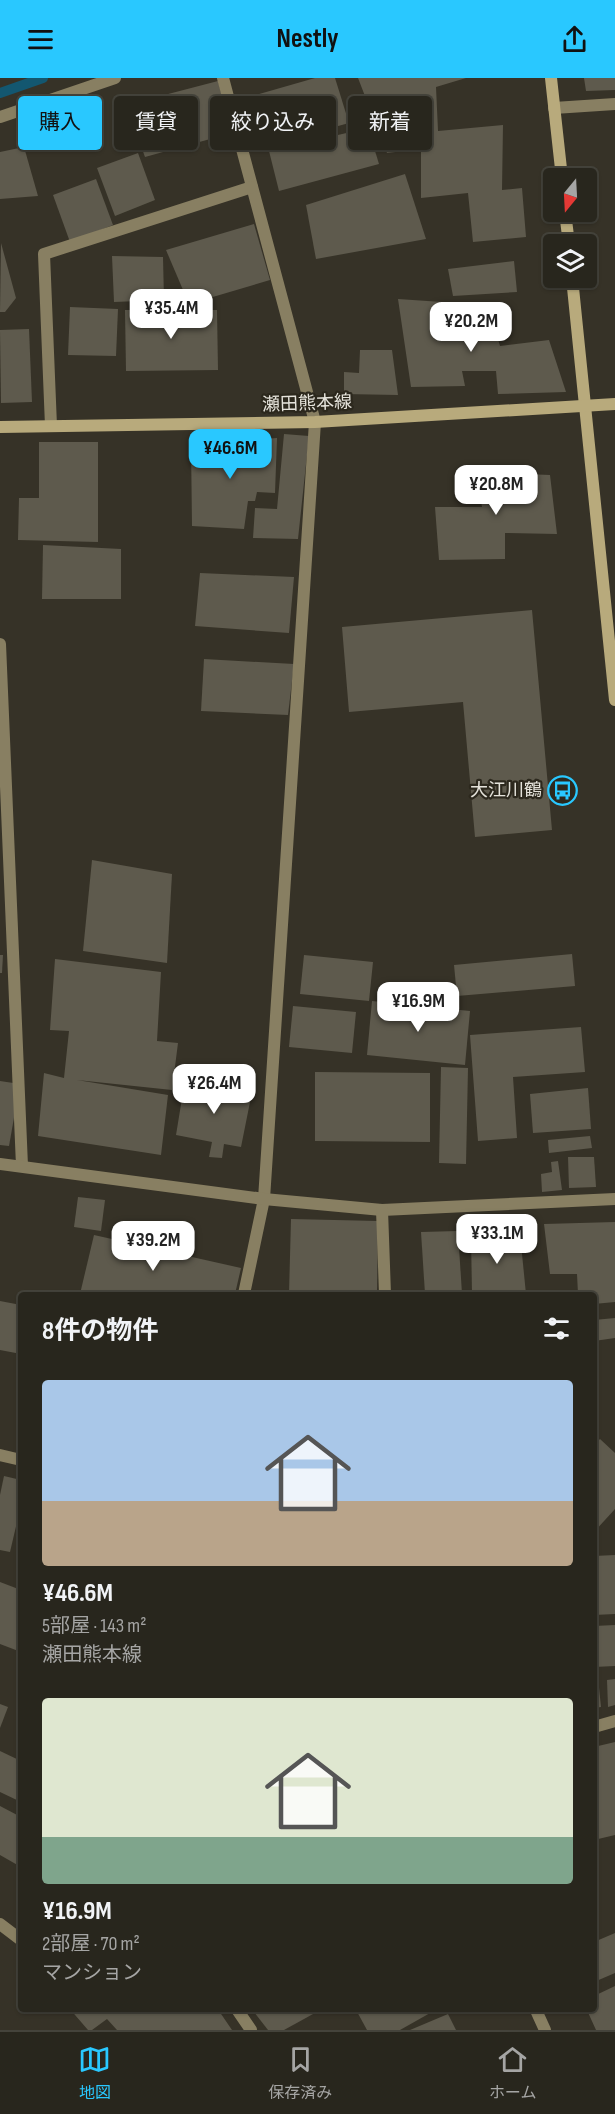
<!DOCTYPE html>
<html lang="ja">
<meta charset="utf-8">
<style>
body{margin:0;font-family:"Sofia Sans Condensed","Noto Sans JP",sans-serif;background:#34322a;color:#f1f3f6;height:100vh;display:flex;flex-direction:column;font-size:22px;white-space:nowrap}
*{box-sizing:border-box;margin:0}
p{font-size:20px;color:#a5a5a4}
.icon{flex:none;width:33px;height:33px;fill:none;stroke:currentColor;stroke-width:2;stroke-linecap:round;stroke-linejoin:round}
.map{position:relative;flex:1;overflow:hidden}
.panel{position:absolute;left:18px;top:1214px;width:579px;height:720px;display:flex;flex-direction:column;background:#28261d;border-radius:6px;box-shadow:0 2px 4px #0004,0 0 0 2px #44433b}
.panel>*{flex:none}
.banner{position:absolute;left:18px;top:18px;width:579px;height:54px;display:flex;gap:12px}
.needle{width:39px;rotate:198deg}
.fabs{position:absolute;left:543px;top:90px;display:grid;gap:12px}
.fabs a{display:grid;place-items:center;width:54px;height:54px;border-radius:6px;background:#28261d;box-shadow:0 2px 4px #0004,0 0 0 2px #44433b;font-size:30px}
.price{position:absolute;translate:-50% -51px;padding:0 14px;border-radius:12px;background:#fff;color:#222;font-size:20px;line-height:39px;filter:drop-shadow(0 2px 3px #0008)}
.price::after{content:'';position:absolute;left:50%;top:36px;width:18px;height:14px;margin-left:-9px;background:inherit;clip-path:polygon(0 0,100% 0,50% 100%)}
.price.on{background:#29c8ff;color:#111}
ul{padding:0;list-style:none}
li{display:grid;align-content:center;gap:12px;height:318px;padding:0 24px}
li span{display:grid;place-items:center;height:186px;border-radius:6px;color:#555}
li>.icon{margin-inline-start:auto}
span .icon{width:108px;height:108px;fill:#fffc;stroke-width:1}
li b{font-size:26px}
h2{display:flex;justify-content:space-between;align-items:center;height:72px;padding:0 24px;font-size:26px}
.tag{padding:0 21px;border-radius:6px;background:#28261d;box-shadow:0 2px 4px #0004,0 0 0 2px #44433b;font-size:21px;line-height:54px}
.tag.on{background:#29c8ff;color:#111}
header{display:flex;justify-content:space-between;align-items:center;height:78px;padding:0 24px;background:#29c8ff;color:#111;font-size:27px;font-weight:700}
.dock{display:flex;justify-content:space-around;align-items:center;height:84px;border-top:2px solid #44433b;background:#28261d;font-size:16px;color:#a5a5a4}
.dock a{display:grid;justify-items:center;gap:3px}
.dock .on{color:#29c8ff}
.map>svg:first-child{display:block}
.lines{fill:none;stroke-linecap:round;stroke-linejoin:round}
.stream{stroke:#135770;stroke-width:10}
.building{fill:#5e5a4d}
.lane{stroke:#887f62;stroke-width:12}
.street{stroke:#887f62;stroke-width:12}
.secondary{stroke:#b8aa7c;stroke-width:12}
.labels{text-anchor:middle;stroke-width:4.5;stroke-linejoin:round;paint-order:stroke}
.street-label{font-size:18px;fill:#e5e3db;stroke:#2c281d}
.poi-label{font-size:18px;fill:#e5e3db;stroke:#2c281d;text-anchor:end}
</style>
<header><svg class="icon" aria-label="menu" viewBox="0 0 24 24"><path d="M4 6h16M4 12h16M4 18h16"/></svg>Nestly<svg class="icon" aria-label="share" viewBox="0 0 24 24"><path d="M12 15V3M7 8l5-5 5 5M5 13v7h14v-7"/></svg></header>
<div class="map">
<svg width="615" height="1952" viewBox="0 0 615 1952">
<rect width="100%" height="100%" fill="#363227"/>
<g class="lines">
<polyline class="stream" points="0,15 43,0"/>
</g>
<g class="building">
<polygon points="315,0 335,0 349,45 263,69 249,19"/>
<polygon points="358,0 466,0 436,9 438,53 503,47 502,112 522,110 526,159 473,164 468,115 421,120 421,71 387,75"/>
<polygon points="584,0 615,0 615,12 586,13"/>
<polygon points="218,3 232,55 145,79 126,27"/>
<polygon points="368,50 379,86 279,113 269,73"/>
<polygon points="24,69 38,118 0,121 0,74"/>
<polygon points="138,75 155,122 115,138 97,90"/>
<polygon points="405,96 426,161 316,181 306,127"/>
<polygon points="96,101 113,147 70,164 53,117"/>
<polygon points="254,146 270,202 189,226 166,172"/>
<polygon points="1,165 16,220 5,234 0,234"/>
<polygon points="112,178 163,179 164,222 114,224"/>
<polygon points="514,183 517,214 453,218 448,191"/>
<polygon points="398,221 442,224 441,232 465,236 469,250 495,251 500,268 549,262 566,314 498,316 496,293 462,293 465,308 411,309"/>
<polygon points="70,229 118,231 116,278 68,277"/>
<polygon points="125,232 217,232 218,292 126,293"/>
<polygon points="29,251 32,324 1,325 0,252"/>
<polygon points="360,272 392,272 398,317 344,316 344,294 359,295"/>
<polygon points="284,356 309,358 298,461 253,460 255,430 277,431"/>
<polygon points="277,360 275,415 257,414 255,423 248,423 244,451 192,448 191,366"/>
<polygon points="39,364 98,364 98,464 18,462 19,420 39,420"/>
<polygon points="476,394 550,397 557,456 505,455 505,481 439,482 435,429 482,429"/>
<polygon points="43,467 121,471 121,521 42,521"/>
<polygon points="200,495 294,499 289,555 195,548"/>
<polygon points="532,532 552,752 475,759 463,624 349,634 342,549"/>
<polygon points="204,581 294,586 288,637 201,633"/>
<polygon points="92,782 172,796 167,885 83,873"/>
<polygon points="572,876 575,908 457,918 454,887"/>
<polygon points="0,877 3,877 2,895 0,895"/>
<polygon points="304,877 373,884 369,923 300,916"/>
<polygon points="55,881 161,894 157,963 178,965 172,1012 77,1002 168,1017 161,1077 38,1058 44,995 64,1000 69,953 50,952"/>
<polygon points="372,923 470,933 465,987 367,977"/>
<polygon points="293,928 356,934 352,975 289,969"/>
<polygon points="581,949 585,994 513,999 517,1060 478,1063 470,957"/>
<polygon points="441,989 468,990 466,1086 439,1085"/>
<polygon points="315,994 430,995 430,1064 315,1063"/>
<polygon points="185,1002 252,1014 241,1069 224,1066 222,1080 209,1079 212,1064 176,1057"/>
<polygon points="0,1003 20,1006 9,1068 0,1067"/>
<polygon points="588,1010 591,1051 533,1055 530,1016"/>
<polygon points="590,1058 592,1070 549,1075 548,1062"/>
<polygon points="568,1079 594,1079 596,1109 569,1110"/>
<polygon points="558,1083 562,1112 542,1114 541,1096 552,1094 551,1084"/>
<polygon points="78,1119 105,1122 101,1153 74,1149"/>
<polygon points="291,1141 378,1143 377,1216 289,1216"/>
<polygon points="615,1144 615,1224 594,1226 594,1216 578,1216 577,1196 550,1196 544,1146"/>
<polygon points="458,1153 462,1216 425,1216 421,1154"/>
<polygon points="520,1156 526,1216 472,1216 471,1158"/>
<polygon points="94,1157 241,1190 235,1216 80,1216"/>
<polygon points="0,1223 21,1227 21,1276 0,1272"/>
<polygon points="615,1240 615,1260 594,1263 594,1242"/>
<polygon points="600,1361 615,1375 615,1431 594,1454 594,1367"/>
<polygon points="4,1398 21,1402 21,1427 10,1474 0,1472 0,1417"/>
<polygon points="615,1477 615,1536 594,1537 594,1478"/>
<polygon points="0,1504 21,1512 21,1574 0,1566"/>
<polygon points="615,1547 615,1588 594,1589 594,1548"/>
<polygon points="594,1600 598,1600 601,1629 594,1630"/>
<polygon points="615,1601 615,1627 608,1629 607,1602"/>
<polygon points="0,1626 8,1629 0,1650"/>
<polygon points="615,1664 615,1757 594,1762 594,1669"/>
<polygon points="0,1673 21,1683 21,1724 0,1714"/>
<polygon points="0,1728 21,1739 21,1789 0,1777"/>
<polygon points="615,1855 615,1895 594,1904 594,1864"/>
<polygon points="615,1908 615,1952 596,1952 586,1930 594,1930 594,1918"/>
<polygon points="69,1930 217,1930 232,1952 117,1952 107,1941 92,1952 88,1952"/>
<polygon points="251,1930 324,1930 284,1952 268,1952"/>
<polygon points="355,1930 439,1930 400,1952 367,1952"/>
<polygon points="448,1936 456,1952 410,1952"/>
</g>
<g class="lines">
<polyline class="lane" points="0,1377 21,1382"/>
<g class="street">
<polyline points="223,0 315,344 264,1121 244,1216"/>
<polyline points="554,30 615,26"/>
<polyline points="0,39 115,0"/>
<polyline points="51,348 44,176 252,109"/>
<polyline points="0,566 22,1088"/>
<polyline points="0,1086 264,1121 382,1132 615,1121"/>
<polyline points="382,1132 385,1216"/>
<polyline points="594,1649 615,1643"/>
<polyline points="0,1846 21,1862"/>
<polyline points="236,1930 251,1952"/>
<polyline points="535,1930 545,1952"/>
</g>
<g class="secondary">
<polyline points="551,0 562,100"/>
<polyline points="565,134 569,166"/>
<polyline points="572,200 615,622"/>
<polyline points="0,349 315,344 615,326"/>
</g>
</g>
<defs>
<symbol id="bus-ring" viewBox="-11 -11 22 22"><circle r="9.5" fill="#2c281d" stroke="#29c8ff" stroke-width="1.5"/><path d="M-5-6H5V4H4V6H2V4H-2V6H-4V4H-5ZM-3.5-4V0h7V-4ZM-3.5 1.2v1.5H-2V1.2ZM2 1.2v1.5H3.5V1.2Z" fill="#29c8ff"/></symbol>
</defs>
<g fill-rule="evenodd">
<use href="#bus-ring" x="546" y="696" width="33" height="33"/>
</g>
<g class="labels">
<g class="street-label">
<text transform="translate(307 325) rotate(-2)" y="6">瀬田熊本線</text>
</g>
<g class="poi-label">
<text x="542" y="718">大江川鶴</text>
</g>
</g>
</svg>
<div class="fabs">
<a><svg class="needle" viewBox="-14 -14 28 28"><path d="M0-13l5 13h-10z" fill="#e53935"/><path d="M0 13l5-13h-10z" fill="#a5a5a4"/></svg></a>
<a><svg class="icon" aria-label="layers" viewBox="0 0 24 24"><path d="M12 4l9 5-9 5-9-5zM3 14l9 5 9-5"/></svg></a>
</div>
<b class="price" style="left:171px;top:262px">¥35.4M</b>
<b class="price" style="left:471px;top:275px">¥20.2M</b>
<b class="price on" style="left:230px;top:402px">¥46.6M</b>
<b class="price" style="left:496px;top:438px">¥20.8M</b>
<b class="price" style="left:418px;top:955px">¥16.9M</b>
<b class="price" style="left:214px;top:1037px">¥26.4M</b>
<b class="price" style="left:497px;top:1187px">¥33.1M</b>
<b class="price" style="left:153px;top:1194px">¥39.2M</b>
<div class="banner">
<a class="tag on">購入</a>
<a class="tag">賃貸</a>
<a class="tag">絞り込み</a>
<a class="tag">新着</a>
</div>
<section class="panel">
<h2>8件の物件<svg class="icon" aria-label="filters" viewBox="0 0 24 24"><path d="M4 7h16M4 17h16"/><circle cx="9" cy="7" r="2"/><circle cx="15" cy="17" r="2"/></svg></h2>
<ul>
<li><span style="background:linear-gradient(#a9c7e8 65%,#b9a48a 0)"><svg class="icon" aria-label="home" viewBox="0 0 24 24"><path d="M3 11l9-7 9 7M6 9v11h12V9"/></svg></span><div><b>¥46.6M</b><p>5部屋 · 143 m²</p><p>瀬田熊本線</p></div></li>
<li><span style="background:linear-gradient(#dfe7d0 75%,#7fa58c 0)"><svg class="icon" aria-label="home" viewBox="0 0 24 24"><path d="M3 11l9-7 9 7M6 9v11h12V9"/></svg></span><div><b>¥16.9M</b><p>2部屋 · 70 m²</p><p>マンション</p></div></li>
</ul>
</section>
</div>
<nav class="dock">
<a class="on"><svg class="icon" aria-label="map" viewBox="0 0 24 24"><path d="M3 6l6-2 6 2 6-2v14l-6 2-6-2-6 2zM9 4v14M15 6v14"/></svg>地図</a>
<a><svg class="icon" aria-label="saved" viewBox="0 0 24 24"><path d="M7 4h10v16l-5-4-5 4z"/></svg>保存済み</a>
<a><svg class="icon" aria-label="home" viewBox="0 0 24 24"><path d="M3 11l9-7 9 7M6 9v11h12V9"/></svg>ホーム</a>
</nav>
